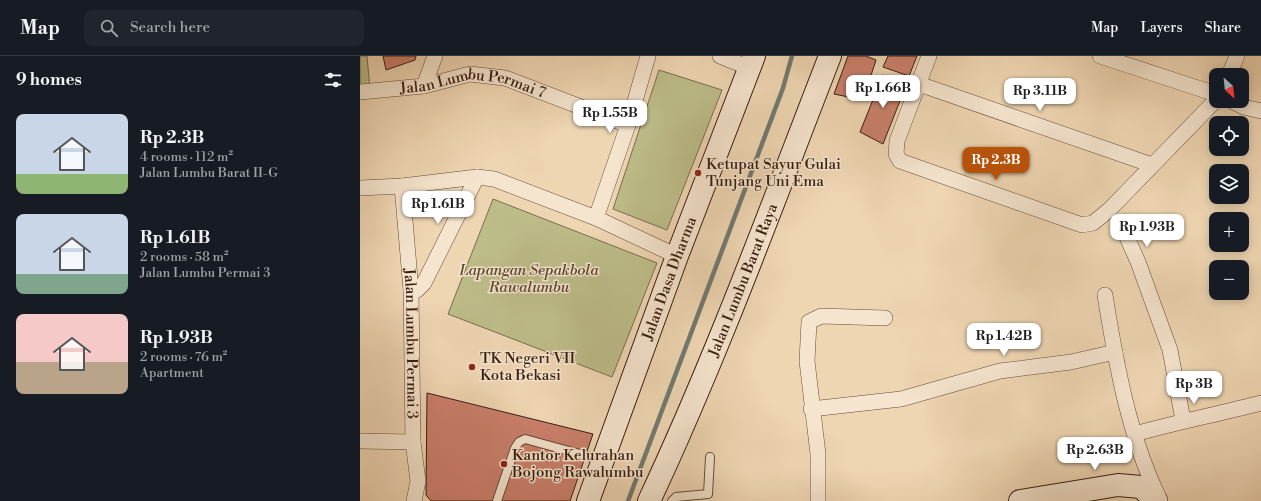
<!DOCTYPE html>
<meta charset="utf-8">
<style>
body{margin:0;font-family:"Libre Bodoni",serif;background:#20242c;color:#f1f3f6;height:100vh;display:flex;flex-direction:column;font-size:15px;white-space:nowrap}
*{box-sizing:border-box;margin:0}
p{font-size:13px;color:#9ea1a6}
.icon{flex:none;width:22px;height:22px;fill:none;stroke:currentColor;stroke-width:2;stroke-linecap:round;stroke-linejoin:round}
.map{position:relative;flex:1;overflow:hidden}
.side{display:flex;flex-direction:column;background:#171b24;width:360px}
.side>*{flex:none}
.needle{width:26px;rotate:153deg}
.controls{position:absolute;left:849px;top:12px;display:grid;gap:8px}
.controls a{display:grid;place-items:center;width:40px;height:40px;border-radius:8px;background:#171b24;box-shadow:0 2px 10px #0003;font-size:20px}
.price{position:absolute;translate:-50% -34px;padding:0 9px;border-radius:8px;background:#fff;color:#222;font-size:13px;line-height:26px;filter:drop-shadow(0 1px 2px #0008)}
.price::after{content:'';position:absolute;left:50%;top:24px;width:12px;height:9px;margin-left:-6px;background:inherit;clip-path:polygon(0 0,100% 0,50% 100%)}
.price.current{background:#b45309;color:#fff}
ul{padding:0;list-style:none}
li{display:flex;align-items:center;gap:12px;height:100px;padding:0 16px}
li span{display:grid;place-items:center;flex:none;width:112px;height:80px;border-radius:8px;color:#555}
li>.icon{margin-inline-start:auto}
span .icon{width:48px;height:48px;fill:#fffc;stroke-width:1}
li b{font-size:17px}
h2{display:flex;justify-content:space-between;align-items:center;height:48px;padding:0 16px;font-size:17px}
header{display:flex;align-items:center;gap:24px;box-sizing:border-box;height:56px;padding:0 20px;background:#171b24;border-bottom:1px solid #363941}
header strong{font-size:19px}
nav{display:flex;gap:22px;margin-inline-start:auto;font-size:14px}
.search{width:280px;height:36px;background:#20242c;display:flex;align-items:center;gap:10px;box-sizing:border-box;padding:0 14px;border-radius:8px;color:#9ea1a6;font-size:15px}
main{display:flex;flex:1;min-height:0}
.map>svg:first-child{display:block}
.green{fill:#bdbd8a;stroke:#7a6d4c}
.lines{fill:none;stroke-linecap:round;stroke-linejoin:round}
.stream{stroke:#727a70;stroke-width:4.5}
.building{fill:#cb806d;stroke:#371d0f}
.lane-casing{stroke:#654b38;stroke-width:10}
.street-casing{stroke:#654b38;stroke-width:16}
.secondary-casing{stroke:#371d0f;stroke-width:24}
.lane{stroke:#f5e4ce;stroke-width:8}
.street{stroke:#f5e4ce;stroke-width:15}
.secondary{stroke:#f5e4ce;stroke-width:22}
.poi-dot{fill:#8f2418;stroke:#f5e4ce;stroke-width:1.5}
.labels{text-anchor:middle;stroke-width:3;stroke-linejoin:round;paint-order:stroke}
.street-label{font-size:15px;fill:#371d0f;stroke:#f5e4ce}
.poi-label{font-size:15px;fill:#371d0f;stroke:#f5e4ce;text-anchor:start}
.park-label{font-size:15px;font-style:italic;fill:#58452e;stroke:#f5e4ce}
</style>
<header>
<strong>Map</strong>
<div class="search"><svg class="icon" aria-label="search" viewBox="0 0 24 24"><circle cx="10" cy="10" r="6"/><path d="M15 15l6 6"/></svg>Search here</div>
<nav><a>Map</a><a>Layers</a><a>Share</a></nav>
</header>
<main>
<section class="side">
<h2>9 homes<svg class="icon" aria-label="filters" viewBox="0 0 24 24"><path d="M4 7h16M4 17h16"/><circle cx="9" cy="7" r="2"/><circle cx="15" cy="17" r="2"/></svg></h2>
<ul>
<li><span style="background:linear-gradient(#c9d6e8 75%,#8fb573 0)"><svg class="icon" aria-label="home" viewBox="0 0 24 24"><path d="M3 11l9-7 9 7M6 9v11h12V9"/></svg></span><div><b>Rp 2.3B</b><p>4 rooms · 112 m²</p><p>Jalan Lumbu Barat II-G</p></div></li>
<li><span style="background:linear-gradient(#c9d6e8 75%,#7fa58c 0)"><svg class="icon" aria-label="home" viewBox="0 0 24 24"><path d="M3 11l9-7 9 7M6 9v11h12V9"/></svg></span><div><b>Rp 1.61B</b><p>2 rooms · 58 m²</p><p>Jalan Lumbu Permai 3</p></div></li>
<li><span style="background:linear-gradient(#f6c9c9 60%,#b9a48a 0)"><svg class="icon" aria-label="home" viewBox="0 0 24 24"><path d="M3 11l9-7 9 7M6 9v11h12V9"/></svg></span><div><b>Rp 1.93B</b><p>2 rooms · 76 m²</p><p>Apartment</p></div></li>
</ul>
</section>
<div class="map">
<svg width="901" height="445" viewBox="0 0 901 445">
<rect width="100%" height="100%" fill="#efd6b3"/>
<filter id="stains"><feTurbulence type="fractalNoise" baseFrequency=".005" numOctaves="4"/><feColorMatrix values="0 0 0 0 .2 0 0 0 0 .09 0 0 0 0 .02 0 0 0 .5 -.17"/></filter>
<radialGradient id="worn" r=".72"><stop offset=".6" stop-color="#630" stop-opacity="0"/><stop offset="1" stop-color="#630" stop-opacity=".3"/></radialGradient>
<g class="green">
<polygon points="0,0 7,0 10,32 0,32"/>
<polygon points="299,14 362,34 307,174 253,153"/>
<polygon points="133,143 297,207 252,321 88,258"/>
</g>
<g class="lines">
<polyline class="stream" points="268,445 423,32 432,0"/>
</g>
<g class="building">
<polygon points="23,0 56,0 55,4 26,14"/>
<polygon points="488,0 506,0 516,4 503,44 474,38"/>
<polygon points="528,0 557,0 549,20 523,11"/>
<polygon points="523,19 547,27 523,88 500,76"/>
<polygon points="67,337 233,378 210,445 71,445 66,439"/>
</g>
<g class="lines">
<defs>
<g id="lane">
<polyline points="137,445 155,392 159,386 165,383 242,404"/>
<polyline points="312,445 316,441 348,438 350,401"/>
</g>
<g id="street">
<polyline points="360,0 390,12"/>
<polyline points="569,0 537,85 536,98 540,105 722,169 733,167 749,154 856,44"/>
<polyline points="740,0 856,38"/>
<polyline points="869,19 877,0"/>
<polyline points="559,28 792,109"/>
<polyline points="64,30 75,0"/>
<path id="s1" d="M 0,36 L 64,30 L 110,18 L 145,22 L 268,69"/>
<polyline points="872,45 884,51 901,55"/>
<path id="s2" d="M 42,130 L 51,234 L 53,386 L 58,425 L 54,445"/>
<polyline points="0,132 42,130 117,121 134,123 236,162 317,200"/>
<polyline points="236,162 268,69 288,0"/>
<polyline points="766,179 778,206 810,294 823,364"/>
<polyline points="51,234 57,234 64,227 117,121"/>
<path d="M 745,239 C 756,308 769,381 800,444"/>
<polyline points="451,353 541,343 640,315 711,306 755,296"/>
<path d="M 775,378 C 817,366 859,358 901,347"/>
<polyline points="0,385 53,386"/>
<polyline points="458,445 458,398 447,305 449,266 461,260 525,262"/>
</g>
<g id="secondary">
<path id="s3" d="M 228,445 L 317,200 L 394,0"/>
<path id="s4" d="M 289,445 C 357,300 412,149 470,0"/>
<polyline points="660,445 758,429 781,431 796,445"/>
</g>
</defs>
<use href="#lane" class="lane-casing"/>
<use href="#street" class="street-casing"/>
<use href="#secondary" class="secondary-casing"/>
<use href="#lane" class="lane"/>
<use href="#street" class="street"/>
<use href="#secondary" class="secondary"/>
</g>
<g class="poi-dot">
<circle cx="338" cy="117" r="4"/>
<circle cx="112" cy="311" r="4"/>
<circle cx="144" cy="408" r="4"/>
</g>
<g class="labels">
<g class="street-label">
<text dy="5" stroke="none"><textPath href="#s1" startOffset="115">Jalan Lumbu Permai 7</textPath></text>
<text dy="5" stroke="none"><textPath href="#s3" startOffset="237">Jalan Dasa Dharma</textPath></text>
<text dy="5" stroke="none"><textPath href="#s4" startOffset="240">Jalan Lumbu Barat Raya</textPath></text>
<text dy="5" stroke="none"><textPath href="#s2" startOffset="158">Jalan Lumbu Permai 3</textPath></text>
</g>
<g class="poi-label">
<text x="346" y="113">Ketupat Sayur Gulai<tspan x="346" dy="17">Tunjang Uni Ema</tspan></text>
<text x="120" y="307">TK Negeri VII<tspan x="120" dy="17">Kota Bekasi</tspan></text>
<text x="152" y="404">Kantor Kelurahan<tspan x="152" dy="17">Bojong Rawalumbu</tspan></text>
</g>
<g class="park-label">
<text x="169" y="219">Lapangan Sepakbola<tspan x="169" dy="17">Rawalumbu</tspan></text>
</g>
</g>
<rect width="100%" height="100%" filter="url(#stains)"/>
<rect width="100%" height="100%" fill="url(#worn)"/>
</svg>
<div class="controls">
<a><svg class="needle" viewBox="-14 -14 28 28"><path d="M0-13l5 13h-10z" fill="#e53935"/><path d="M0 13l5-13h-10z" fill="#9ea1a6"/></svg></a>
<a><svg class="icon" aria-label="locate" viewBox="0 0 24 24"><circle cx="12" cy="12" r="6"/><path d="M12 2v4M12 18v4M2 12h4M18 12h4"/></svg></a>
<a><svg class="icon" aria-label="layers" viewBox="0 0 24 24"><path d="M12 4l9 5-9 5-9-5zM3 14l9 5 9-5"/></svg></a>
<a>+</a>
<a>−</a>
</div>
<b class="price" style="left:523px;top:53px">Rp 1.66B</b>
<b class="price" style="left:680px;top:56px">Rp 3.11B</b>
<b class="price" style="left:250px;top:78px">Rp 1.55B</b>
<b class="price current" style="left:636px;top:125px">Rp 2.3B</b>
<b class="price" style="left:78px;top:169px">Rp 1.61B</b>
<b class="price" style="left:787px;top:192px">Rp 1.93B</b>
<b class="price" style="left:644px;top:301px">Rp 1.42B</b>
<b class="price" style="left:834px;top:349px">Rp 3B</b>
<b class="price" style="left:735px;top:415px">Rp 2.63B</b>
</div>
</main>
